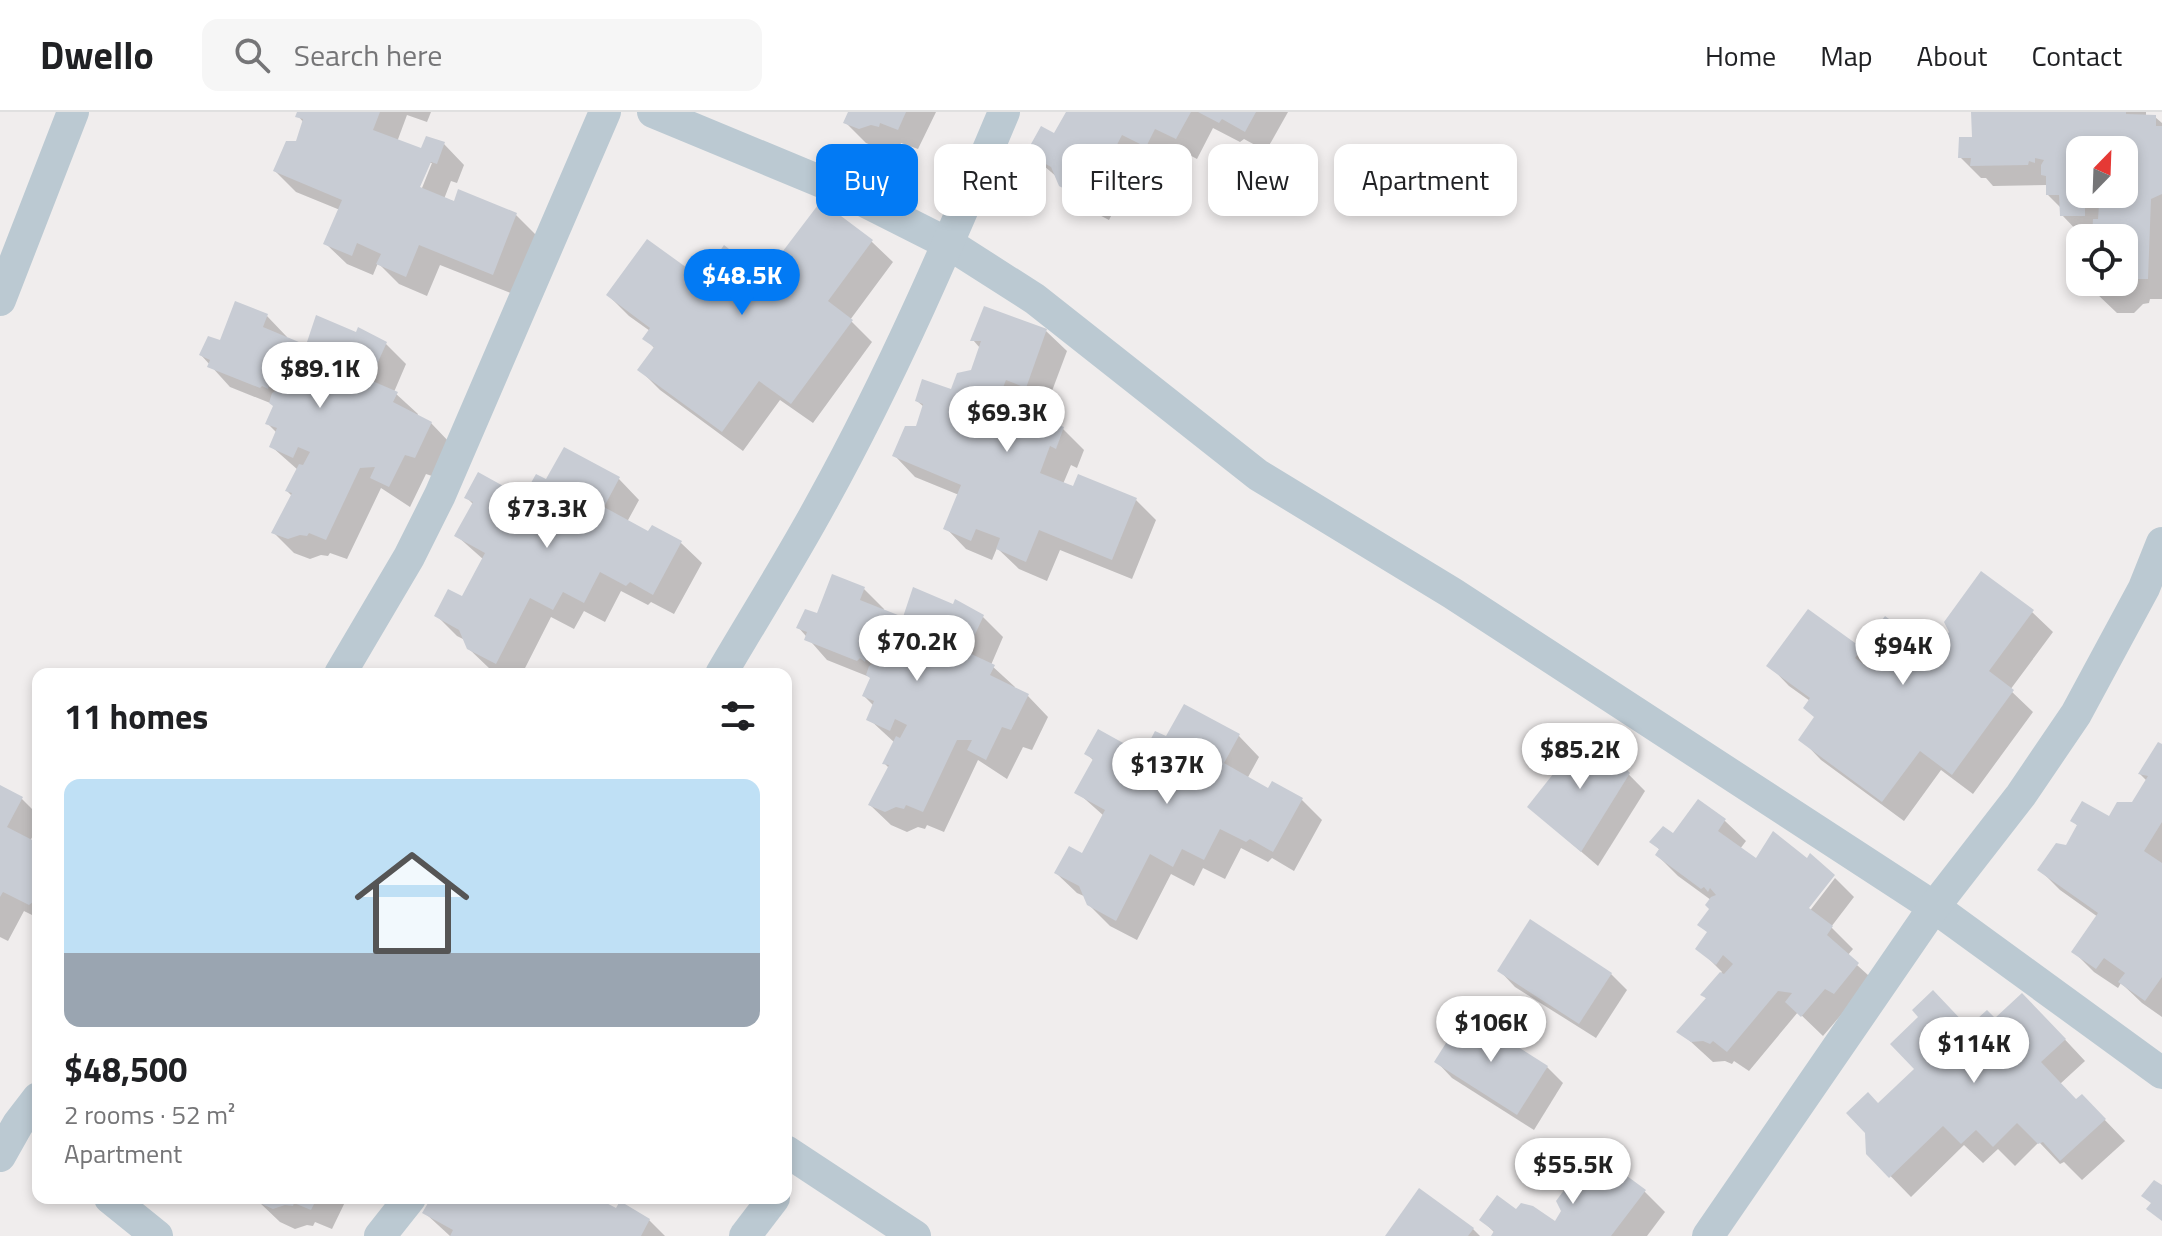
<!DOCTYPE html>
<meta charset="utf-8">
<style>
body{margin:0;font-family:"Titillium Web",sans-serif;background:#f6f6f6;color:#202124;height:100vh;display:flex;flex-direction:column;font-size:30px;white-space:nowrap}
*{box-sizing:border-box;margin:0}
p{font-size:26px;color:#757577}
.icon{flex:none;width:44px;height:44px;fill:none;stroke:currentColor;stroke-width:2;stroke-linecap:round;stroke-linejoin:round}
.map{position:relative;flex:1;overflow:hidden}
.panel{position:absolute;left:32px;top:556px;width:760px;height:536px;display:flex;flex-direction:column;background:#fff;border-radius:16px;box-shadow:0 4px 12px #0003}
.panel>*{flex:none}
.top-card{position:absolute;left:816px;top:32px;width:760px;height:72px;display:flex;gap:16px}
.needle{width:52px;rotate:23deg}
.buttons{position:absolute;left:2066px;top:24px;display:grid;gap:16px}
.buttons a{display:grid;place-items:center;width:72px;height:72px;border-radius:16px;background:#fff;box-shadow:0 4px 12px #0003;font-size:40px}
.price{position:absolute;translate:-50% -68px;padding:0 18px;border-radius:28px;background:#fff;color:#222;font-size:26px;line-height:52px;filter:drop-shadow(0 2px 4px #0008)}
.price::after{content:'';position:absolute;left:50%;top:48px;width:24px;height:18px;margin-left:-12px;background:inherit;clip-path:polygon(0 0,100% 0,50% 100%)}
.price.on{background:#027af4;color:#fff}
ul{padding:0;list-style:none}
li{display:grid;align-content:center;gap:16px;height:424px;padding:0 32px}
li+li{border-top:2px solid #e0e0e0}
li span{display:grid;place-items:center;height:248px;border-radius:16px;color:#555}
li>.icon{margin-inline-start:auto}
span .icon{width:144px;height:144px;fill:#fffc;stroke-width:1}
li b{font-size:34px}
h2{display:flex;justify-content:space-between;align-items:center;height:96px;padding:0 32px;font-size:34px}
.tag{padding:0 28px;border-radius:16px;background:#fff;box-shadow:0 4px 12px #0003;font-size:28px;line-height:72px}
.tag.on{background:#027af4;color:#fff}
header{display:flex;align-items:center;gap:48px;box-sizing:border-box;height:112px;padding:0 40px;background:#fff;border-bottom:2px solid #e0e0e0}
header strong{font-size:38px}
nav{display:flex;gap:44px;margin-inline-start:auto;font-size:28px}
.search{width:560px;height:72px;background:#f6f6f6;display:flex;align-items:center;gap:20px;box-sizing:border-box;padding:0 28px;border-radius:16px;color:#757577;font-size:30px}
.map>svg:first-child{display:block}
.shadow{fill:#0003;fill-rule:evenodd}
.building{fill:#c8ccd4;fill-rule:evenodd}
.lines{fill:none;stroke-linecap:round;stroke-linejoin:round}
.minor{stroke:#bbc9d2;stroke-width:32}
</style>
<header>
<strong>Dwello</strong>
<div class="search"><svg class="icon" aria-label="search" viewBox="0 0 24 24"><circle cx="10" cy="10" r="6"/><path d="M15 15l6 6"/></svg>Search here</div>
<nav><a>Home</a><a>Map</a><a>About</a><a>Contact</a></nav>
</header>
<div class="map">
<svg width="2162" height="1124" viewBox="0 0 2162 1124">
<rect width="100%" height="100%" fill="#f0eded"/>
<g class="shadow">
<path d="M 299,0 L 431,0 L 427,10 L 407,3 L 397,30 L 423,39 L 444,32 L 464,53 L 457,71 L 451,69 L 444,87 L 516,103 L 537,124 L 513,182 L 440,153 L 427,184 L 399,172 L 378,151 L 373,163 L 347,152 L 326,132 L 340,98 L 296,80 L 275,59 L 298,31 L 304,11 L 298,4 ZM 428,51 L 432,51 L 418,86 L 415,84 Z"/>
<polygon points="850,0 936,0 918,37 901,31 900,34 893,33 881,37 866,31 845,10"/>
<polygon points="1068,0 1288,0 1266,39 1244,27 1240,30 1213,16 1197,47 1176,36 1167,54 1143,42 1109,108 1082,94 1060,73 1058,66 1029,41 1055,24"/>
<path d="M 1973,0 L 2146,0 L 2146,4 L 2155,5 L 2162,11 L 2162,187 L 2150,187 L 2149,191 L 2143,192 L 2134,201 L 2117,201 L 2096,181 L 2097,170 L 2124,170 L 2124,126 L 2082,124 L 2062,103 L 2061,96 L 2048,83 L 2048,73 L 1993,74 L 1986,66 L 1981,66 L 1960,45 L 1974,27 ZM 2080,38 L 2124,38 L 2124,82 L 2080,82 Z"/>
<polygon points="821,92 872,130 893,150 850,208 872,230 813,311 780,288 743,339 660,278 640,258 655,237 645,226 650,219 629,204 608,183 700,168 714,183 722,172 709,158 744,151 783,162"/>
<polygon points="267,204 287,225 287,227 307,236 386,232 406,252 394,280 418,302 417,304 431,311 451,332 435,365 426,362 410,395 381,376 347,447 330,441 328,444 321,443 310,447 294,441 273,420 292,384 287,379 298,358 272,335 277,321 267,311 275,293 230,275 201,243"/>
<polygon points="1046,219 1067,239 1046,295 1026,288 1016,315 1042,324 1063,317 1084,338 1077,356 1071,353 1063,372 1136,388 1156,408 1132,467 1060,438 1047,469 1019,457 997,436 992,448 966,437 946,416 959,383 915,365 895,344 917,316 924,295 917,289 952,279 972,260 980,236 973,228"/>
<polygon points="619,367 639,388 627,410 649,422 653,415 681,431 702,451 674,502 651,490 648,493 621,479 605,510 584,499 574,517 551,505 522,562 499,562 490,557 468,536 465,528 457,524 437,504 463,487 484,448 457,424 474,393 467,386 524,388 547,370"/>
<polygon points="864,477 884,497 883,500 904,508 982,504 1003,525 991,553 1015,575 1014,577 1028,584 1048,605 1032,638 1023,635 1007,667 978,648 944,720 927,713 925,717 918,715 907,720 891,713 870,693 889,656 884,651 895,631 869,607 874,594 864,584 872,566 827,548 798,515"/>
<polygon points="2032,500 2053,520 2010,578 2033,600 1973,682 1941,658 1904,709 1821,648 1801,627 1816,606 1810,589 1789,574 1769,553 1860,537 1875,552 1883,542 1870,528 1905,520 1943,532"/>
<polygon points="1588,621 1645,679 1598,754 1529,695"/>
<polygon points="1239,624 1259,645 1247,667 1269,679 1302,688 1322,708 1294,759 1272,746 1268,750 1241,736 1225,767 1203,756 1194,774 1171,762 1137,828 1110,814 1088,792 1086,785 1077,781 1056,761 1083,744 1104,704 1077,680 1094,649 1087,642 1144,645 1167,627"/>
<polygon points="2162,635 2162,905 2142,891 2121,871 2118,876 2094,860 2074,840 2098,805 2060,778 2040,758 2067,736 2079,715 2073,709 2109,707 2133,692 2147,669 2140,662"/>
<polygon points="0,675 22,687 38,703 38,715 30,729 38,734 38,806 24,799 8,829 0,825"/>
<polygon points="1698,690 1725,709 1746,729 1740,737 1805,805 1835,766 1854,785 1831,815 1853,837 1847,844 1879,873 1847,896 1823,924 1798,900 1749,959 1734,949 1732,952 1725,949 1713,950 1679,919 1707,887 1702,882 1722,860 1698,836 1709,822 1711,788 1678,764 1657,743 1661,739 1652,730 1674,724"/>
<polygon points="1500,859 1611,862 1627,878 1596,926 1515,875"/>
<polygon points="2043,904 2085,949 2060,972 2077,989 2102,1005 2125,1029 2082,1068 2064,1050 2060,1052 2039,1030 2015,1054 1998,1037 1983,1051 1964,1033 1911,1085 1868,1041 1879,993 1969,918 1995,909"/>
<polygon points="1437,950 1547,955 1563,971 1534,1018 1452,966"/>
<polygon points="1644,1079 1665,1100 1647,1124 1493,1124 1495,1121 1482,1108 1516,1100 1555,1112"/>
<polygon points="261,1086 347,1086 332,1117 315,1110 313,1114 307,1113 295,1117 280,1110 259,1090"/>
<polygon points="433,1086 596,1086 617,1099 649,1108 665,1124 450,1124 425,1101"/>
<polygon points="1473,1117 1480,1124 1388,1124"/>
</g>
<g class="building">
<polygon points="297,0 380,0 373,18 421,36 426,24 445,30 437,52 431,50 420,75 454,89 458,77 517,101 493,163 419,133 406,165 376,152 381,142 357,131 352,144 323,132 342,88 273,59 286,29 296,29 303,7 295,5"/>
<polygon points="848,0 906,0 898,18 880,11 879,15 871,13 859,17 843,11"/>
<polygon points="1066,0 1191,0 1176,27 1155,17 1146,35 1122,23 1088,89 1059,74 1051,55 1026,41 1041,14 1054,21"/>
<polygon points="1198,0 1256,0 1245,20 1222,7 1219,11"/>
<path d="M 1971,0 L 2126,0 L 2126,2 L 2156,3 L 2156,14 L 2162,14 L 2162,82 L 2151,87 L 2148,167 L 2130,167 L 2129,171 L 2124,170 L 2112,181 L 2094,182 L 2096,170 L 2124,170 L 2124,126 L 2092,126 L 2093,107 L 2098,107 L 2099,93 L 2085,92 L 2085,104 L 2060,104 L 2059,83 L 2046,83 L 2046,64 L 2041,63 L 2041,53 L 2044,48 L 2035,46 L 2035,51 L 2029,49 L 2028,53 L 1970,54 L 1971,46 L 1958,46 L 1959,25 L 1972,25 ZM 2080,38 L 2124,38 L 2124,82 L 2080,82 Z"/>
<polygon points="821,89 873,128 828,189 853,208 791,292 759,269 722,320 637,258 654,235 642,227 650,216 606,183 647,127 701,166 694,176 709,186 722,169 706,159 724,133 743,148 748,141 760,144 782,159 788,150 783,139"/>
<polygon points="235,189 268,202 263,215 306,233 316,203 356,220 358,215 387,230 370,268 398,280 393,290 432,310 415,346 405,343 389,375 370,366 375,355 360,356 326,428 309,421 307,424 300,423 288,427 271,421 292,381 285,379 299,352 303,353 310,340 298,335 293,346 269,335 277,316 265,312 273,294 269,291 272,281 277,278 269,273 268,277 262,274 260,276 207,255 210,248 199,243 208,224 220,228"/>
<polygon points="984,194 1047,217 1026,276 1006,268 992,303 1040,321 1046,308 1064,315 1056,337 1050,334 1040,361 1073,374 1078,362 1137,386 1112,448 1039,418 1026,450 996,437 1000,426 976,417 971,429 943,417 961,373 892,344 905,314 916,314 923,292 915,289 922,267 951,277 957,261 971,258 981,229 970,229"/>
<polygon points="564,335 620,365 604,395 648,419 652,413 682,429 653,483 630,470 626,474 600,460 584,491 563,480 553,498 530,486 496,552 467,537 459,518 434,504 448,477 462,484 485,441 454,424 473,390 464,386 478,360 523,385 536,362 546,367"/>
<polygon points="1981,459 2034,498 1989,559 2014,578 1952,663 1920,639 1882,690 1798,628 1814,605 1803,596 1810,586 1766,554 1808,497 1862,536 1855,546 1870,557 1882,539 1867,528 1885,504 1904,518 1908,511 1921,515 1942,529 1949,520 1944,510"/>
<polygon points="832,462 865,475 860,488 903,505 913,475 953,492 955,487 984,503 967,540 995,553 990,563 1029,582 1011,618 1002,615 986,648 967,638 972,628 957,628 923,700 906,693 904,697 896,695 885,700 868,693 889,653 882,652 896,624 900,626 907,613 895,607 890,619 866,608 874,589 862,584 870,566 866,563 869,554 874,551 866,546 865,550 860,546 857,549 804,528 807,520 796,516 805,497 817,501"/>
<polygon points="1184,592 1240,622 1224,651 1268,676 1272,669 1303,686 1273,740 1250,727 1246,730 1220,717 1204,748 1182,737 1173,755 1150,742 1116,809 1087,793 1079,774 1054,761 1069,734 1082,741 1105,698 1074,681 1093,647 1084,642 1098,617 1143,642 1155,619 1166,624"/>
<polygon points="1588,618 1630,661 1581,740 1527,695"/>
<polygon points="2158,630 2162,632 2162,710 2144,739 2162,751 2162,865 2145,889 2118,870 2125,861 2104,846 2096,857 2071,840 2098,801 2037,758 2056,731 2066,733 2077,713 2070,709 2082,689 2109,704 2117,690 2132,690 2148,664 2138,662"/>
<polygon points="0,673 23,685 7,715 38,731 38,793 33,790 29,793 3,780 0,785"/>
<polygon points="1698,687 1726,707 1718,719 1756,746 1773,719 1807,746 1810,741 1835,763 1809,796 1833,814 1827,823 1859,851 1834,882 1825,877 1801,905 1785,890 1792,881 1778,879 1727,940 1713,929 1710,932 1703,929 1691,930 1676,920 1706,886 1700,883 1720,860 1724,862 1733,852 1723,843 1716,853 1695,837 1707,820 1697,813 1709,797 1705,793 1711,785 1716,783 1710,776 1708,780 1704,775 1701,777 1655,743 1659,737 1649,730 1663,714 1673,721"/>
<polygon points="1530,807 1612,861 1579,912 1497,859"/>
<polygon points="1933,878 1968,915 1987,898 1995,906 2022,881 2066,927 2041,950 2076,987 2082,982 2106,1007 2060,1049 2043,1030 2038,1032 2017,1011 1993,1035 1976,1018 1961,1032 1943,1014 1889,1066 1866,1042 1865,1021 1846,1001 1868,980 1878,991 1914,957 1890,932 1918,905 1912,898"/>
<polygon points="1465,901 1548,954 1517,1003 1434,950"/>
<polygon points="1593,1039 1646,1078 1611,1124 1491,1124 1494,1119 1479,1108 1497,1083 1516,1097 1521,1091 1533,1094 1555,1109 1561,1099 1556,1089"/>
<polygon points="2154,1068 2162,1073 2162,1109 2146,1097 2151,1091 2141,1084"/>
<polygon points="1419,1076 1474,1116 1468,1124 1385,1124"/>
<polygon points="259,1086 317,1086 311,1098 294,1091 293,1094 285,1093 273,1097 257,1090"/>
<polygon points="431,1086 597,1086 616,1096 620,1089 650,1107 641,1124 450,1124 453,1118 422,1101"/>
</g>
<g class="lines">
<g class="minor">
<polyline points="653,0 846,80 949,132 1035,187 1258,363 1452,481 1934,795 2162,961"/>
<polyline points="0,188 73,0"/>
<polyline points="340,562 409,445 440,383 605,0"/>
<path d="M 721,562 C 755,504 791,447 823,388 C 892,263 949,131 1004,0"/>
<polyline points="786,1039 915,1124"/>
<polyline points="0,1044 18,1012 38,986"/>
<polyline points="110,1086 157,1124"/>
<polyline points="380,1124 410,1086"/>
<polyline points="745,1124 774,1086"/>
<polyline points="1708,1124 1934,795 2021,683 2076,602 2144,476 2162,431"/>
</g>
</g>
</svg>
<div class="buttons">
<a><svg class="needle" viewBox="-14 -14 28 28"><path d="M0-13l5 13h-10z" fill="#e53935"/><path d="M0 13l5-13h-10z" fill="#757577"/></svg></a>
<a><svg class="icon" aria-label="locate" viewBox="0 0 24 24"><circle cx="12" cy="12" r="6"/><path d="M12 2v4M12 18v4M2 12h4M18 12h4"/></svg></a>
</div>
<b class="price on" style="left:742px;top:205px">$48.5K</b>
<b class="price" style="left:320px;top:298px">$89.1K</b>
<b class="price" style="left:1007px;top:342px">$69.3K</b>
<b class="price" style="left:547px;top:438px">$73.3K</b>
<b class="price" style="left:917px;top:571px">$70.2K</b>
<b class="price" style="left:1903px;top:575px">$94K</b>
<b class="price" style="left:1580px;top:679px">$85.2K</b>
<b class="price" style="left:1167px;top:694px">$137K</b>
<b class="price" style="left:1491px;top:952px">$106K</b>
<b class="price" style="left:1974px;top:973px">$114K</b>
<b class="price" style="left:1573px;top:1094px">$55.5K</b>
<div class="top-card">
<a class="tag on">Buy</a>
<a class="tag">Rent</a>
<a class="tag">Filters</a>
<a class="tag">New</a>
<a class="tag">Apartment</a>
</div>
<section class="panel">
<h2>11 homes<svg class="icon" aria-label="filters" viewBox="0 0 24 24"><path d="M4 7h16M4 17h16"/><circle cx="9" cy="7" r="2"/><circle cx="15" cy="17" r="2"/></svg></h2>
<ul>
<li><span style="background:linear-gradient(#bfe0f5 70%,#9aa5b1 0)"><svg class="icon" aria-label="home" viewBox="0 0 24 24"><path d="M3 11l9-7 9 7M6 9v11h12V9"/></svg></span><div><b>$48,500</b><p>2 rooms · 52 m²</p><p>Apartment</p></div></li>
</ul>
</section>
</div>
